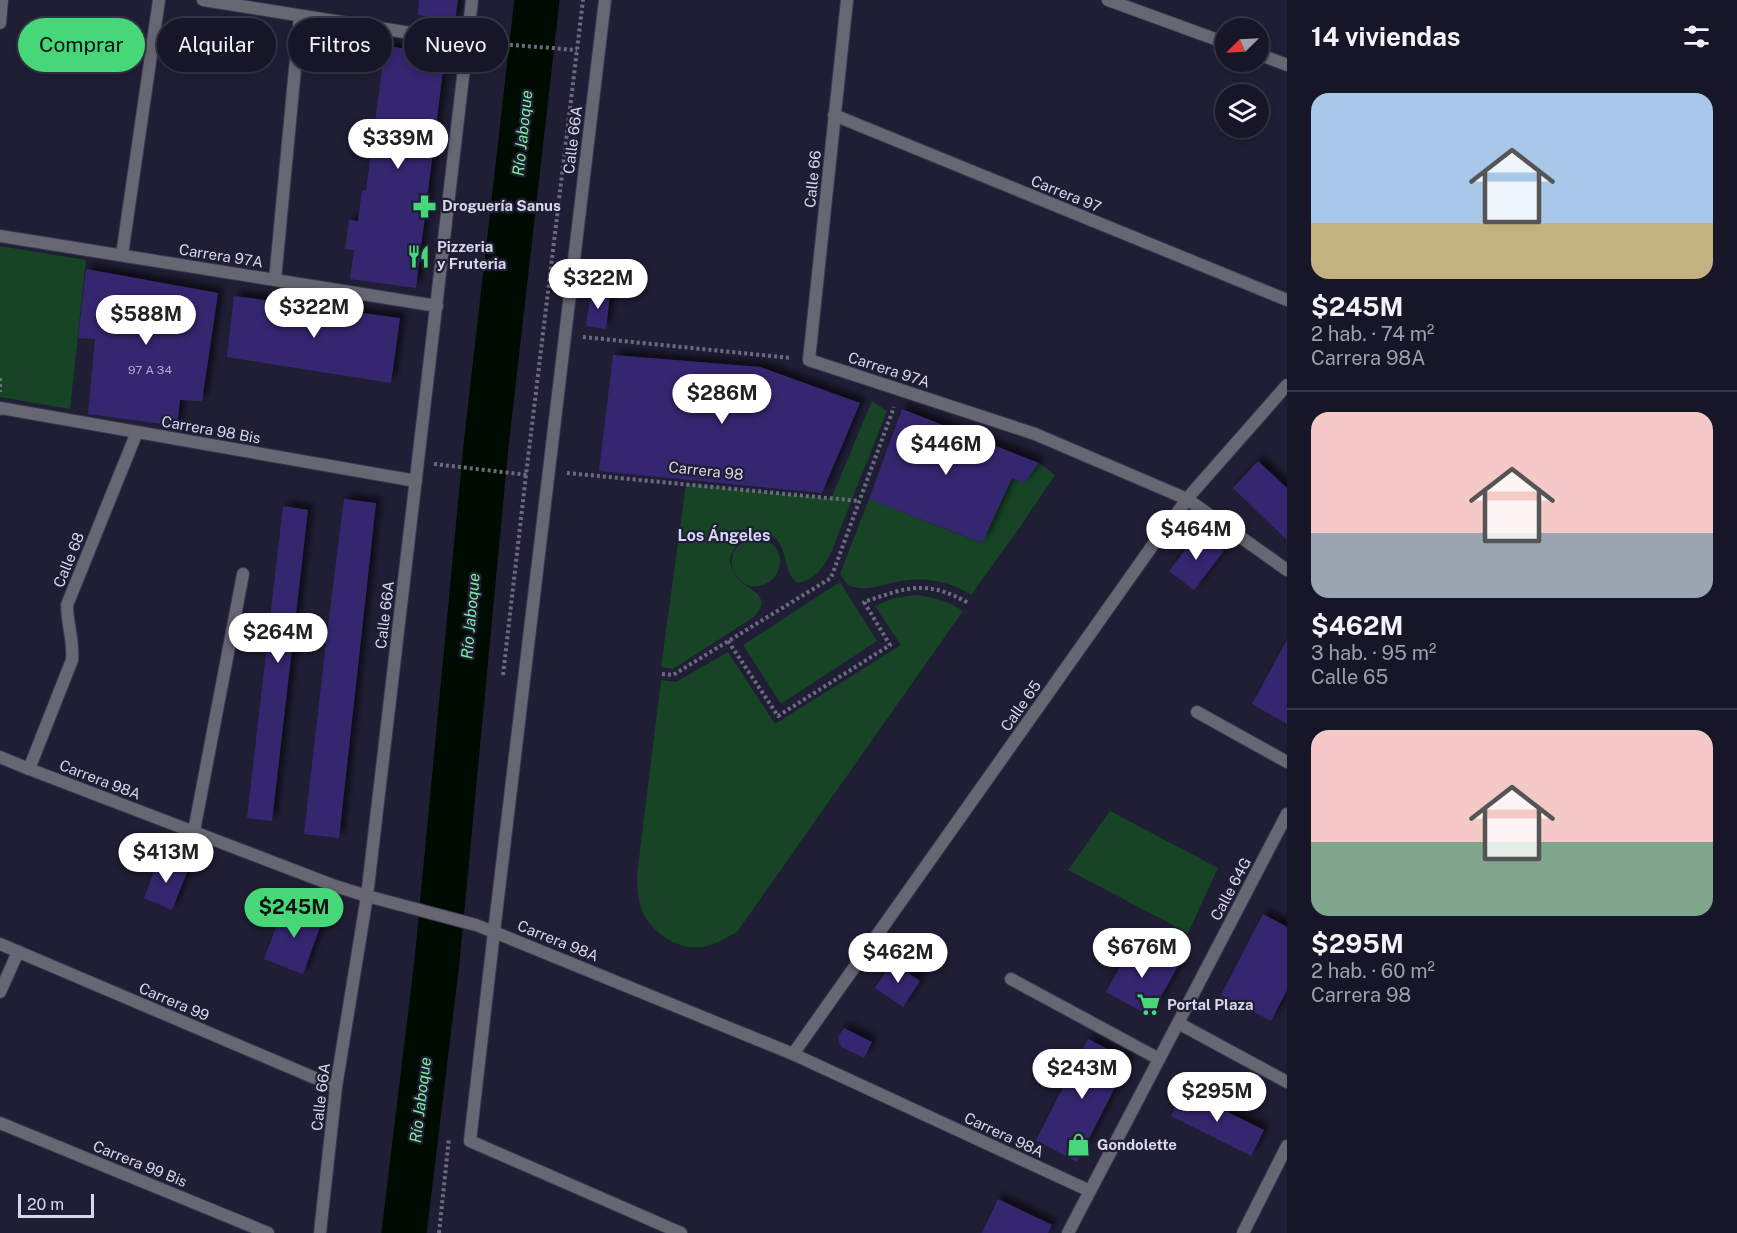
<!DOCTYPE html>
<html lang="es">
<meta charset="utf-8">
<style>
body{margin:0;font-family:"Public Sans",sans-serif;background:#201f30;color:#f1f3f6;height:100vh;display:flex;flex-direction:column;font-size:22px;white-space:nowrap}
*{box-sizing:border-box;margin:0}
p{font-size:20px;color:#9e9fa8}
.icon{flex:none;width:33px;height:33px;fill:none;stroke:currentColor;stroke-width:2;stroke-linecap:round;stroke-linejoin:round}
.map{position:relative;flex:1;overflow:hidden}
.details{display:flex;flex-direction:column;background:#171628;width:450px}
.details>*{flex:none}
.banner{position:absolute;left:18px;top:18px;width:570px;height:54px;display:flex;gap:12px}
.needle{width:39px;rotate:246deg}
.fabs{position:absolute;left:1215px;top:18px;display:grid;gap:12px}
.fabs a{display:grid;place-items:center;width:54px;height:54px;border-radius:50%;background:#171628;box-shadow:0 3px 9px #0003,0 0 0 2px #363545;font-size:30px}
.scale{position:absolute;left:18px;bottom:15px;width:76px;box-sizing:border-box;padding-left:6px;border:3px solid #d8d8e8;border-top:0;font-size:16px;line-height:21px;white-space:nowrap;color:#d8d8e8;-webkit-text-stroke:4px #1f1e35;paint-order:stroke}
.price{position:absolute;translate:-50% -51px;padding:0 14px;border-radius:21px;background:#fff;color:#222;font-size:20px;line-height:39px;filter:drop-shadow(0 2px 3px #0008)}
.price::after{content:'';position:absolute;left:50%;top:36px;width:18px;height:14px;margin-left:-9px;background:inherit;clip-path:polygon(0 0,100% 0,50% 100%)}
.price.on{background:#46d779;color:#111}
ul{padding:0;list-style:none}
li{display:grid;align-content:center;gap:12px;height:318px;padding:0 24px}
li+li{border-top:2px solid #363545}
li span{display:grid;place-items:center;height:186px;border-radius:18px;color:#555}
li>.icon{margin-inline-start:auto}
span .icon{width:108px;height:108px;fill:#fffc;stroke-width:1}
li b{font-size:26px}
h2{display:flex;justify-content:space-between;align-items:center;height:72px;padding:0 24px;font-size:26px}
.pill{padding:0 21px;border-radius:27px;background:#171628;box-shadow:0 3px 9px #0003,0 0 0 2px #363545;font-size:21px;line-height:54px}
.pill.on{background:#46d779;color:#111}
main{display:flex;flex:1;min-height:0}
.map>svg:first-child{display:block}
.green{fill:#164425}
.lines{fill:none;stroke-linecap:round;stroke-linejoin:round}
.river{stroke:#000c01;stroke-width:45}
.building{fill:#342870;filter:url(#shadow)}
.pedestrian-casing{stroke:#39384e;stroke-width:14}
.minor-casing{stroke:#39384e;stroke-width:14}
.tertiary-casing{stroke:#39384e;stroke-width:14}
.path{stroke:#6b6b7f;stroke-width:4;stroke-dasharray:3 3;stroke-linecap:butt}
.pedestrian{stroke:#676774;stroke-width:12}
.minor{stroke:#676774;stroke-width:12}
.tertiary{stroke:#676774;stroke-width:12}
.labels{text-anchor:middle;stroke-width:4.5;stroke-linejoin:round;paint-order:stroke}
.number-label{font-size:12px;fill:#afacca}
.street-label{font-size:15px;fill:#d8d8e8;stroke:#1f1e35}
.poi-label{font-size:15px;font-weight:bold;fill:#d8d8e8;stroke:#1f1e35;text-anchor:start}
.water-label{font-size:16px;font-style:italic;fill:#80ec9e;stroke:#1f1e35}
.neighbourhood-label{font-size:16px;font-weight:bold;fill:#d4d4f4;stroke:#1f1e35}
</style>
<main>
<div class="map">
<svg width="1287" height="1233" viewBox="0 0 1287 1233">
<defs>
<filter id="shadow"><feDropShadow dx="5.5" dy="-5.5" stdDeviation="3" flood-color="#0009"/></filter>
</defs>
<rect width="100%" height="100%" fill="#1f1e35"/>
<g class="green">
<polygon points="0,246 86,260 70,409 0,397"/>
<path d="M 872,401 L 887,411 L 830,555 C 822,569 815,579 798,583 C 778,571 793,529 756,535 C 740,538 735,546 729,560 L 733,572 C 732,566 731,560 733,554 C 740,536 765,533 776,548 C 789,568 769,592 747,585 C 741,582 737,577 734,573 C 741,590 777,592 754,617 L 673,669 L 661,667 L 686,484 L 831,499 Z"/>
<path d="M 1039,463 L 1055,475 L 1020,527 L 971,595 C 952,583 932,578 909,580 C 895,581 881,587 867,588 C 861,589 855,587 849,586 L 840,574 L 869,499 L 981,543 L 1012,478 L 1024,483 Z"/>
<polygon points="840,582 877,641 781,704 743,645"/>
<path d="M 915,595 C 933,597 948,601 963,611 L 737,932 C 726,938 716,944 703,947 C 682,950 659,938 647,920 C 638,907 637,890 637,875 L 661,680 L 676,682 L 728,652 L 775,724 L 901,645 L 875,606 L 894,598 Z"/>
<polygon points="1110,811 1218,868 1188,933 1068,870"/>
</g>
<g class="lines">
<polyline class="river" points="404,1233 437,961 486,446 537,0"/>
</g>
<g class="building">
<polygon points="419,0 458,0 455,20 418,15"/>
<polygon points="385,46 445,54 416,288 350,279 354,250 345,249 349,220 358,221 362,190 366,191"/>
<polygon points="86,269 218,293 202,401 180,400 177,426 88,414 95,339 78,338"/>
<polygon points="591,291 610,294 606,329 586,326"/>
<polygon points="234,296 400,318 391,383 227,357"/>
<polygon points="613,355 760,367 860,403 822,493 599,471"/>
<polygon points="902,409 1039,463 1024,483 1012,478 982,543 869,499"/>
<polygon points="1258,461 1287,488 1287,540 1233,488"/>
<polygon points="344,499 376,503 339,838 304,834 327,634"/>
<polygon points="283,506 308,510 272,821 247,818"/>
<polygon points="1199,532 1224,551 1194,590 1169,571"/>
<polygon points="1287,640 1287,724 1252,704"/>
<polygon points="159,859 188,870 172,910 144,898"/>
<polygon points="285,904 323,919 303,974 264,959"/>
<polygon points="1263,914 1287,927 1287,990 1271,1021 1221,995"/>
<polygon points="1134,941 1178,966 1150,1016 1106,992"/>
<polygon points="892,962 920,981 903,1007 875,988"/>
<polygon points="844,1028 872,1042 864,1058 842,1047 839,1042 838,1037"/>
<polygon points="1088,1039 1129,1060 1077,1162 1036,1140"/>
<polygon points="1183,1090 1264,1130 1251,1156 1171,1116"/>
<polygon points="998,1199 1052,1225 1048,1233 982,1233"/>
</g>
<g class="lines">
<defs>
<g id="pedestrian">
<polyline points="0,236 437,306"/>
<polyline points="0,408 416,481"/>
</g>
<g id="minor">
<polyline points="203,0 467,42"/>
<polyline points="847,0 809,360 1035,434 1187,499 1287,570"/>
<polyline points="1108,0 1226,43"/>
<polyline points="0,23 2,0"/>
<polyline points="1258,54 1287,65"/>
<polyline points="834,115 1287,300"/>
<polyline points="122,255 159,0"/>
<polyline points="275,280 300,16"/>
<polyline points="0,409 1,408"/>
<polyline points="1197,712 1287,762"/>
<polyline points="0,757 29,769 335,886 367,896"/>
<path d="M 29,769 L 72,660 C 74,641 67,624 67,605 L 137,432"/>
<polyline points="194,831 243,574"/>
<polyline points="494,932 470,1141 681,1233"/>
<polyline points="0,944 336,1087"/>
<polyline points="1011,979 1159,1059"/>
<polyline points="0,992 18,952"/>
<polyline points="1178,1023 1287,814"/>
<polyline points="793,1054 1155,542 1192,493 1287,385"/>
<polyline points="0,1123 268,1233"/>
<polyline points="1068,1233 1090,1191"/>
<polyline points="1243,1233 1287,1146"/>
</g>
<g id="tertiary">
<polyline points="367,896 476,925 494,932 793,1054 1090,1191 1178,1023 1287,1082"/>
<polyline points="494,932 605,0"/>
<polyline points="320,1233 336,1087 367,896 472,0"/>
</g>
</defs>
<use href="#pedestrian" class="pedestrian-casing"/>
<use href="#minor" class="minor-casing"/>
<use href="#tertiary" class="tertiary-casing"/>
<g class="path">
<polyline points="486,43 577,50"/>
<polyline points="583,337 791,358"/>
<polyline points="0,378 0,392"/>
<polyline points="434,464 528,475"/>
<polyline points="567,473 859,501"/>
<path d="M 728,641 L 778,716 L 890,645 L 864,602 C 908,587 927,579 970,604"/>
<polyline points="662,674 673,675 831,578 894,407"/>
<polyline points="503,675 526,475 583,0"/>
<polyline points="439,1233 449,1138"/>
</g>
<use href="#pedestrian" class="pedestrian"/>
<use href="#minor" class="minor"/>
<use href="#tertiary" class="tertiary"/>
</g>
<defs>
<symbol id="pharmacy-bare" viewBox="-9 -9 18 18"><path d="M-2-6h4v4h4v4h-4v4h-4v-4h-4v-4h4Z" fill="#46d779" stroke="#1f1e35" stroke-width="2.5" paint-order="stroke"/></symbol>
<symbol id="restaurant-bare" viewBox="-9 -9 18 18"><path d="M-5-6h1v4h1v-4h1v4h1v-4h1v5L-1.5 .5V6h-2V.5L-5-1ZM5-6V6H3V1.5H1.5Q1.5-4 5-6Z" fill="#46d779" stroke="#1f1e35" stroke-width="2.5" paint-order="stroke"/></symbol>
<symbol id="supermarket-bare" viewBox="-9 -9 18 18"><path d="M-6-5.5h2.5l.6 2H6L4.5 2H-2.5L-4.4-4H-6ZM-1.5 3.2a1.3 1.3 0 1 0 .1 0ZM3 3.2a1.3 1.3 0 1 0 .1 0Z" fill="#46d779" stroke="#1f1e35" stroke-width="2.5" paint-order="stroke"/></symbol>
<symbol id="shop-bare" viewBox="-9 -9 18 18"><path d="M-5-2.5h2.3a2.7 3.5 0 0 1 5.4 0H5L5.5 6h-11ZM-1.5-2.5h3a1.5 2.3 0 0 0-3 0Z" fill="#46d779" stroke="#1f1e35" stroke-width="2.5" paint-order="stroke"/></symbol>
</defs>
<g fill-rule="evenodd">
<use href="#pharmacy-bare" x="408" y="190" width="33" height="33"/>
<use href="#restaurant-bare" x="402" y="240" width="33" height="33"/>
<use href="#supermarket-bare" x="1132" y="988" width="33" height="33"/>
<use href="#shop-bare" x="1062" y="1128" width="33" height="33"/>
</g>
<g class="labels">
<g class="number-label">
<text x="150" y="374">97 A 34</text>
</g>
<g class="street-label">
<text transform="translate(573 140) rotate(-83)" y="5">Calle 66A</text>
<text transform="translate(813 179) rotate(-84)" y="5">Calle 66</text>
<text transform="translate(1066 194) rotate(22)" y="5">Carrera 97</text>
<text transform="translate(221 256) rotate(9)" y="5">Carrera 97A</text>
<text transform="translate(889 370) rotate(18)" y="5">Carrera 97A</text>
<text transform="translate(211 430) rotate(10)" y="5">Carrera 98 Bis</text>
<text transform="translate(706 471) rotate(6)" y="5">Carrera 98</text>
<text transform="translate(69 560) rotate(-68)" y="5">Calle 68</text>
<text transform="translate(385 615) rotate(-83)" y="5">Calle 66A</text>
<text transform="translate(1021 706) rotate(-55)" y="5">Calle 65</text>
<text transform="translate(100 780) rotate(21)" y="5">Carrera 98A</text>
<text transform="translate(1231 889) rotate(-62)" y="5">Calle 64G</text>
<text transform="translate(558 941) rotate(22)" y="5">Carrera 98A</text>
<text transform="translate(174 1002) rotate(23)" y="5">Carrera 99</text>
<text transform="translate(321 1097) rotate(-83)" y="5">Calle 66A</text>
<text transform="translate(1004 1135) rotate(25)" y="5">Carrera 98A</text>
<text transform="translate(140 1164) rotate(22)" y="5">Carrera 99 Bis</text>
</g>
<g class="poi-label">
<text x="442" y="211">Droguería Sanus</text>
<text x="437" y="252">Pizzeria<tspan x="437" dy="17">y Fruteria</tspan></text>
<text x="1167" y="1010">Portal Plaza</text>
<text x="1097" y="1150">Gondolette</text>
</g>
<g class="water-label">
<text transform="translate(522 133) rotate(-84)" y="6">Río Jaboque</text>
<text transform="translate(470 616) rotate(-85)" y="6">Río Jaboque</text>
<text transform="translate(420 1100) rotate(-83)" y="6">Río Jaboque</text>
</g>
<g class="neighbourhood-label">
<text x="724" y="541">Los Ángeles</text>
</g>
</g>
</svg>
<div class="fabs">
<a><svg class="needle" viewBox="-14 -14 28 28"><path d="M0-13l5 13h-10z" fill="#e53935"/><path d="M0 13l5-13h-10z" fill="#9e9fa8"/></svg></a>
<a><svg class="icon" aria-label="layers" viewBox="0 0 24 24"><path d="M12 4l9 5-9 5-9-5zM3 14l9 5 9-5"/></svg></a>
</div>
<div class="scale">20 m</div>
<b class="price" style="left:398px;top:170px">$339M</b>
<b class="price" style="left:598px;top:310px">$322M</b>
<b class="price" style="left:314px;top:339px">$322M</b>
<b class="price" style="left:146px;top:346px">$588M</b>
<b class="price" style="left:722px;top:425px">$286M</b>
<b class="price" style="left:946px;top:476px">$446M</b>
<b class="price" style="left:1196px;top:561px">$464M</b>
<b class="price" style="left:278px;top:664px">$264M</b>
<b class="price" style="left:166px;top:884px">$413M</b>
<b class="price on" style="left:294px;top:939px">$245M</b>
<b class="price" style="left:1142px;top:979px">$676M</b>
<b class="price" style="left:898px;top:984px">$462M</b>
<b class="price" style="left:1082px;top:1100px">$243M</b>
<b class="price" style="left:1217px;top:1123px">$295M</b>
<div class="banner">
<a class="pill on">Comprar</a>
<a class="pill">Alquilar</a>
<a class="pill">Filtros</a>
<a class="pill">Nuevo</a>
</div>
</div>
<section class="details">
<h2>14 viviendas<svg class="icon" aria-label="filters" viewBox="0 0 24 24"><path d="M4 7h16M4 17h16"/><circle cx="9" cy="7" r="2"/><circle cx="15" cy="17" r="2"/></svg></h2>
<ul>
<li><span style="background:linear-gradient(#a9c7e8 70%,#c2b280 0)"><svg class="icon" aria-label="home" viewBox="0 0 24 24"><path d="M3 11l9-7 9 7M6 9v11h12V9"/></svg></span><div><b>$245M</b><p>2 hab. · 74 m²</p><p>Carrera 98A</p></div></li>
<li><span style="background:linear-gradient(#f6c9c9 65%,#9aa5b1 0)"><svg class="icon" aria-label="home" viewBox="0 0 24 24"><path d="M3 11l9-7 9 7M6 9v11h12V9"/></svg></span><div><b>$462M</b><p>3 hab. · 95 m²</p><p>Calle 65</p></div></li>
<li><span style="background:linear-gradient(#f6c9c9 60%,#7fa58c 0)"><svg class="icon" aria-label="home" viewBox="0 0 24 24"><path d="M3 11l9-7 9 7M6 9v11h12V9"/></svg></span><div><b>$295M</b><p>2 hab. · 60 m²</p><p>Carrera 98</p></div></li>
</ul>
</section>
</main>
